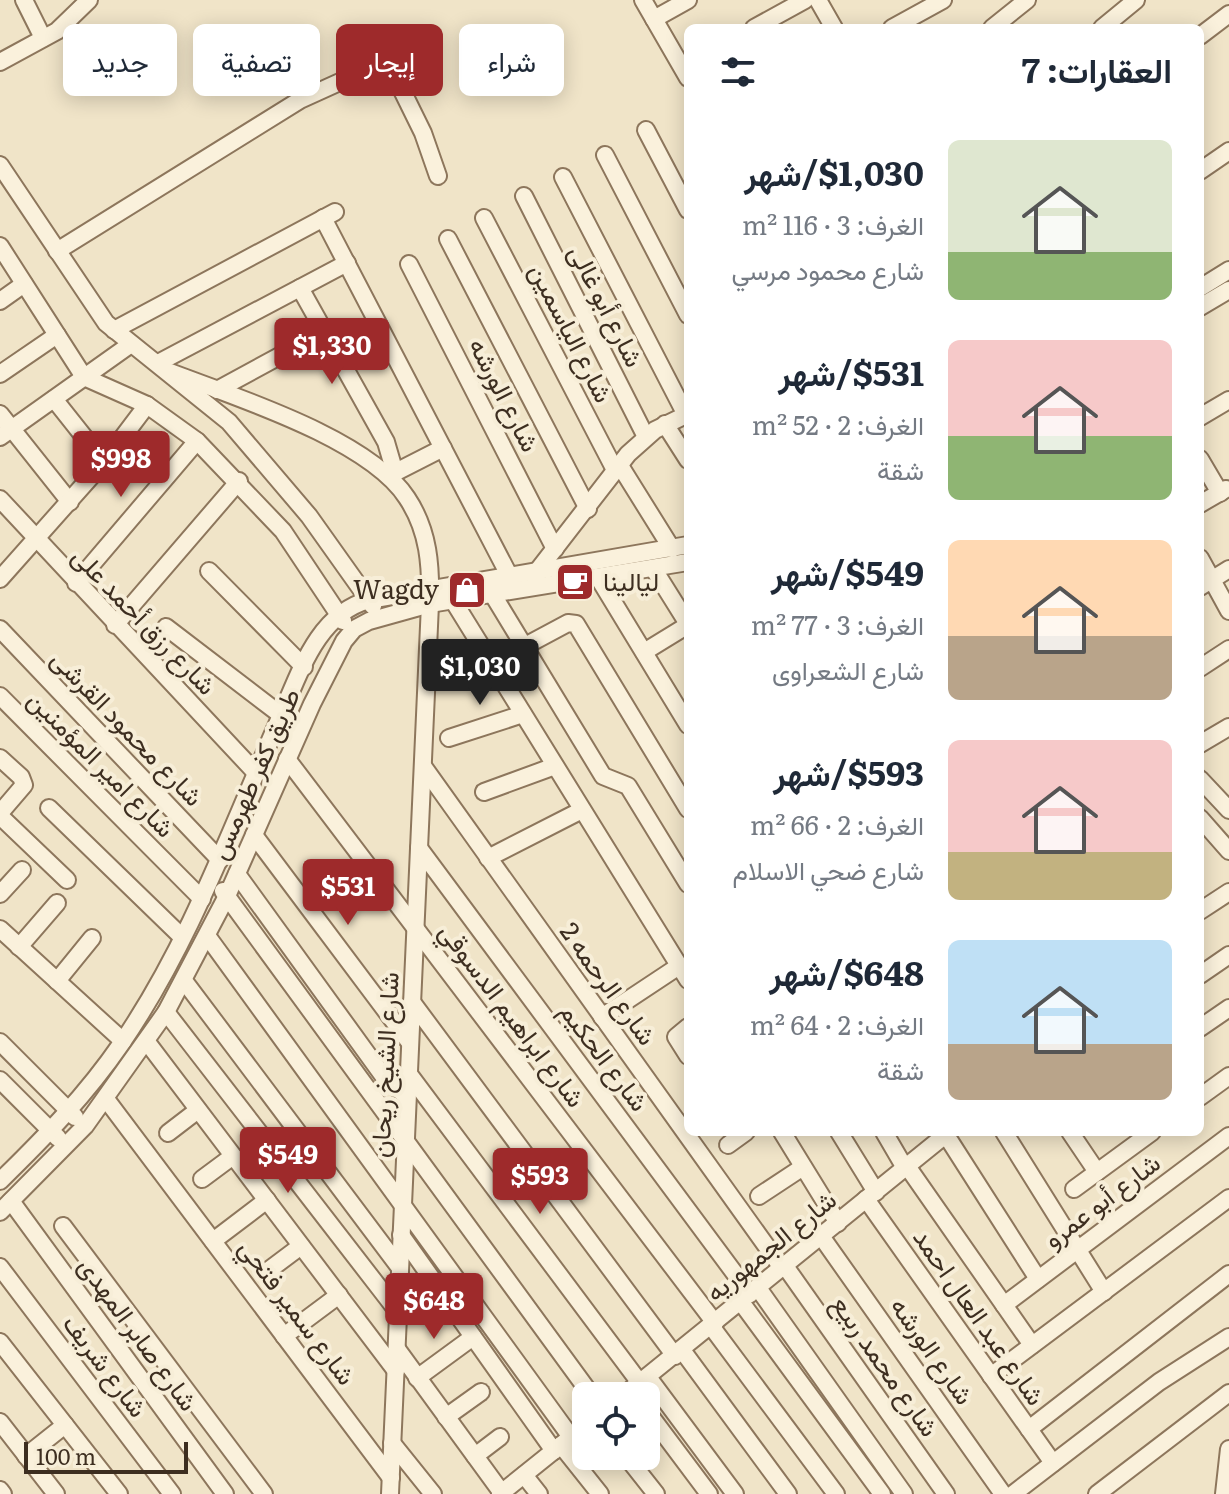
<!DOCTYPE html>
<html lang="ar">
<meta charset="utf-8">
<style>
body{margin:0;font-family:Literata,Vazirmatn,serif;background:#f6f6f7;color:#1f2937;direction:rtl;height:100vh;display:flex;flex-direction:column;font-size:30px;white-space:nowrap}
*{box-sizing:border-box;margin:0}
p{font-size:26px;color:#747a83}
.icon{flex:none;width:44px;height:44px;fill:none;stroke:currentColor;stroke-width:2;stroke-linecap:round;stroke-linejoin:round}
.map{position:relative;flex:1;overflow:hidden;direction:ltr}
.details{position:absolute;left:684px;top:24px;width:520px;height:1112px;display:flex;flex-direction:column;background:#fff;border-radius:12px;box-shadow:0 4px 20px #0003;direction:rtl}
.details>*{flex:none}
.top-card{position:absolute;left:24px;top:24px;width:540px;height:72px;direction:rtl;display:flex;gap:16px}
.fabs{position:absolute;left:572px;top:1382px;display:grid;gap:16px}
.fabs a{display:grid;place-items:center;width:88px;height:88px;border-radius:12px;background:#fff;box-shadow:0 4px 20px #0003;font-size:40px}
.scale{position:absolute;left:24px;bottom:20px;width:164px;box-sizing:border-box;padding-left:8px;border:4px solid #3d2e20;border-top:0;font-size:22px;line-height:28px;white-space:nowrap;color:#3d2e20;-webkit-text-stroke:6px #f7eed8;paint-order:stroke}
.price{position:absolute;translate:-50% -68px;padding:0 18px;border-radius:8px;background:#9e2a2b;color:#fff;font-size:26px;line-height:52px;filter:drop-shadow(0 2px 4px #0008)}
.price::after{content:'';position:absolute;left:50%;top:48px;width:24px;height:18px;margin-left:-12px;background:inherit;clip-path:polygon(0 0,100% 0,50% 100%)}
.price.on{background:#222;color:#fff}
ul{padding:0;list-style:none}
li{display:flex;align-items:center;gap:24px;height:200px;padding:0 32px}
li span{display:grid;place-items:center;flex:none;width:224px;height:160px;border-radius:12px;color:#555}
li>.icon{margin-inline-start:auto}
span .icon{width:96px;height:96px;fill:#fffc;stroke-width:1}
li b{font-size:34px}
h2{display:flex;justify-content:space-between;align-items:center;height:96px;padding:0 32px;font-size:34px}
.chip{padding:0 28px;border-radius:12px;background:#fff;box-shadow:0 4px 20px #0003;font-size:28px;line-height:72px}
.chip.on{background:#9e2a2b;color:#fff}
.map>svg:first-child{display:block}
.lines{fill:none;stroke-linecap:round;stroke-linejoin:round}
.minor-casing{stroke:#8d765c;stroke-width:20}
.minor{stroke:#faf1dc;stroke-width:16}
.labels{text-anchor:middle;stroke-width:8;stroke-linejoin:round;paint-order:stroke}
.street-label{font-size:26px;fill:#3d2e20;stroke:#f7eed8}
.poi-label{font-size:26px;fill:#3d2e20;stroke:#f7eed8;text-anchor:start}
</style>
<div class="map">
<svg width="1229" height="1494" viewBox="0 0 1229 1494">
<rect width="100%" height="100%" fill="#f0e4c8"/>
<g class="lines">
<defs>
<g id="minor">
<polyline points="24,0 43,38"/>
<polyline points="643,0 688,78"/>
<polyline points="818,0 834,28"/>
<polyline points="654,19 688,0"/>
<polyline points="754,28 805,0"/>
<polyline points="892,28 943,0"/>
<polyline points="992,28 1027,0"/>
<polyline points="1102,28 1136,0"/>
<polyline points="1200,36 1229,14"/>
<polyline points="0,62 57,31 89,0"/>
<polyline points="646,130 688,210"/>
<polyline points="605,155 688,315"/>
<polyline points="0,165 106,323 229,422 309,516 373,606"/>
<polyline points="1200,171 1229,151"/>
<polyline points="563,177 686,415"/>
<polyline points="524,196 646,437"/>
<polyline points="323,218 510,577"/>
<polyline points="484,218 615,470"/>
<polyline points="448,239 588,509"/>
<polyline points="0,246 84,377 147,405 197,441 283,531 343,621"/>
<polyline points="57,251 300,100 375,66 387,68 394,74 423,133 438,176"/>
<polyline points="409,264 555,549"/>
<polyline points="300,288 386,442 393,466 392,478"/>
<polyline points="1200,288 1229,270"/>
<polyline points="0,301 24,284"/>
<polyline points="1200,307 1229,290"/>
<polyline points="114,330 335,212"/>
<polyline points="158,363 347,263"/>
<path d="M 170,372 C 235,397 369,439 407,498 C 429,531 431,566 430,604 L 390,1494"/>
<polyline points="0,374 57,335"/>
<polyline points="217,390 324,332"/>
<polyline points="54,399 104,462"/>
<polyline points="0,414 70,502"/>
<polyline points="1200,417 1229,400"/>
<polyline points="665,424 688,460"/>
<polyline points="0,437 131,344"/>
<polyline points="1200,459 1220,493"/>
<polyline points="619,464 672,549"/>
<polyline points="392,474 443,448"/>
<polyline points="0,499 256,773"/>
<polyline points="1200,504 1226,489"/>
<polyline points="1200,558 1229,611"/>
<polyline points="653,568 688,624"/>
<polyline points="209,571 304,667"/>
<polyline points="535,574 628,454 655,430 688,414"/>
<polyline points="598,577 688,725"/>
<polyline points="0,579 104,462 147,405"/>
<polyline points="76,583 197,441"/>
<polyline points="487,585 603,776 628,786 688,884"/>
<polyline points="1200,587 1229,569"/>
<polyline points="449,594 688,980"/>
<polyline points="115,625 239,481"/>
<polyline points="166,627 281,715"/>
<polyline points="0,629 220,860"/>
<polyline points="525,646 568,623 576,624 688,809"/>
<polyline points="644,652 688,625"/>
<polyline points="1200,668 1229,649"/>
<polyline points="0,696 202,899"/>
<polyline points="449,738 523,714"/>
<polyline points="1200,744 1229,727"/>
<polyline points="0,758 21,777 24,785 0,813"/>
<polyline points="287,759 715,1323"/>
<polyline points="423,766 782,1268"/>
<polyline points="1200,779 1229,810"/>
<polyline points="484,792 555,766"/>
<polyline points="49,808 182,937"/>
<polyline points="0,816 67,880"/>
<polyline points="1200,818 1229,851"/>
<polyline points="254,835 410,1043"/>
<polyline points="419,848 750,1294"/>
<polyline points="488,858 582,810"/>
<polyline points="237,874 384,1077 407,1097"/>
<polyline points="223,891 592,1396"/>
<polyline points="0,894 22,870"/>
<polyline points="1200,911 1229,892"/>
<polyline points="0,929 123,1041"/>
<polyline points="208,937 571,1437"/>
<polyline points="19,947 57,903"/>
<polyline points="1200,975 1229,955"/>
<polyline points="57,981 92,938"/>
<polyline points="185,982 400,1268"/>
<polyline points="412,1002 675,1356"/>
<polyline points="166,1012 398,1312"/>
<polyline points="602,1017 679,966"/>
<polyline points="688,1027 676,1037 688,1056"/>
<polyline points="1200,1028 1229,1008"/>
<polyline points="0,1042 75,1117"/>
<polyline points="147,1042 396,1371"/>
<polyline points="409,1074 640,1383"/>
<polyline points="0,1080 58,1138"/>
<polyline points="1200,1097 1229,1076"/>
<polyline points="106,1099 391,1478"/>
<polyline points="782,1132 838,1223"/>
<polyline points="839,1132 876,1192"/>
<polyline points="884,1132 905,1168"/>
<polyline points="1004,1132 1104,1292"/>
<polyline points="1070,1132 1097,1172"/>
<polyline points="168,1133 198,1110"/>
<polyline points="946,1135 1038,1279"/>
<polyline points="728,1145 746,1132"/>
<polyline points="907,1166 1032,1345"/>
<polyline points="202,1179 233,1156"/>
<path d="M 0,1181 C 44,1138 86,1095 121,1044 C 189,945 230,831 278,722 C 299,676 316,614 369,600 L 688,545"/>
<polyline points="1074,1189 1152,1132"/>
<polyline points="759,1196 803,1167"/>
<polyline points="866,1199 1053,1463"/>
<polyline points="11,1201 225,1494"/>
<polyline points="0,1212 85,1126 166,1012 227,896 312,704 344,641 354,629 369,621 430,604 688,562"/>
<polyline points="63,1226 264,1494"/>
<polyline points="401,1235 554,1451"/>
<polyline points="821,1236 1003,1494"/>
<polyline points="213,1241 267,1200"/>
<polyline points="785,1266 946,1494"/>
<polyline points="0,1267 172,1494"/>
<polyline points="269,1270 301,1246"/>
<polyline points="758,1288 904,1494"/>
<polyline points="741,1302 882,1494"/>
<polyline points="1004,1305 1229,1136"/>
<polyline points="711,1326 836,1494"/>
<polyline points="284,1336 339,1295"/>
<polyline points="0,1342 119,1494"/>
<polyline points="397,1349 502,1493"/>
<polyline points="682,1350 788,1494"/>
<polyline points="991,1376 1229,1198"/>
<polyline points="648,1377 735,1494"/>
<polyline points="417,1378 473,1337"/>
<polyline points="623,1396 949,1132"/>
<polyline points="646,1410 709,1494"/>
<polyline points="446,1417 481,1392"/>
<polyline points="0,1422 56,1494"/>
<polyline points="1029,1429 1229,1274"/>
<polyline points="392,1443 433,1494"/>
<polyline points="561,1445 600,1494"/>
<polyline points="26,1456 65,1425"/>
<polyline points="475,1456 500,1437"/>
<polyline points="626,1456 656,1494"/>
<polyline points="524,1475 539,1494"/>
<polyline points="0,1490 3,1494"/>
<polyline points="500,1494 586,1425"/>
<polyline points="1013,1494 1159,1382 1229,1337"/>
<polyline points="1097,1494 1229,1393"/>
<polyline points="1224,1494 1229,1449"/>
</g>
</defs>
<use href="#minor" class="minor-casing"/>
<use href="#minor" class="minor"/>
</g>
<defs>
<symbol id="cafe-square" viewBox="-11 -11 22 22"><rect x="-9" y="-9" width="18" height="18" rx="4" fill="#9e2a2b" stroke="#f7eed8"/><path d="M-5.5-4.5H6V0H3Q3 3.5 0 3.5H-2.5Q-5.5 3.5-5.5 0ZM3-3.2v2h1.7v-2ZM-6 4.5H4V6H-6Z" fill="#fff"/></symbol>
<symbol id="shop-square" viewBox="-11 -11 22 22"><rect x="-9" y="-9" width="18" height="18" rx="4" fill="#9e2a2b" stroke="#f7eed8"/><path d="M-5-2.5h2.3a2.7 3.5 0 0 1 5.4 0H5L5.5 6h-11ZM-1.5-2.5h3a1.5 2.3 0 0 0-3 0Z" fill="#fff"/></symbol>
</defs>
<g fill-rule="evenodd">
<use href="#cafe-square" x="553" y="560" width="44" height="44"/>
<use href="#shop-square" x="445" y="568" width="44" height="44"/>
</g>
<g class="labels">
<g class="street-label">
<text transform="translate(606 306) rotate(63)" y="9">شارع أبو غالى</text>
<text transform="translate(571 333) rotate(63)" y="9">شارع الياسمين</text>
<text transform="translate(504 395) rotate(63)" y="9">شارع الورشه</text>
<text transform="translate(144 621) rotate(46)" y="9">شارع رزق أحمد على</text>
<text transform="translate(127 728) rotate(46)" y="9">شارع محمود القرشى</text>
<text transform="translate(101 764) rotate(45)" y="9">شارع امير المؤمنين</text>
<text transform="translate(255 774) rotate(-66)" y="9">طريق كفر طهرمس</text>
<text transform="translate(608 984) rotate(54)" y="9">شارع الرحمه 2</text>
<text transform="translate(512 1015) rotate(53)" y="9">شارع ابراهيم الدسوقي</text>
<text transform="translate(604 1057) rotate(53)" y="9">شارع الحكيم</text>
<text transform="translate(385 1065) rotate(-87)" y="9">شارع الشيخ ريحان</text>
<text transform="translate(1102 1201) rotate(-37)" y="9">شارع أبو عمرو</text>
<text transform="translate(771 1246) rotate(-39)" y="9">شارع الجمهوريه</text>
<text transform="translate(297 1312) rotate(53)" y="9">شارع سمير فتحي</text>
<text transform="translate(979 1317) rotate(55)" y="9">شارع عبد العال احمد</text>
<text transform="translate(138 1334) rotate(54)" y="9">شارع صابر المهدى</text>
<text transform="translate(932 1351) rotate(55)" y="9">شارع الورشه</text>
<text transform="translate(105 1366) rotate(53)" y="9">شارع شريف</text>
<text transform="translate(885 1366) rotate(55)" y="9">شارع محمد ربيع</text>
</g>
<g class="poi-label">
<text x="603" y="591">ليالينا</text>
<text x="439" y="599" text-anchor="end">Wagdy</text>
</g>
</g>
</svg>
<div class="fabs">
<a><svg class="icon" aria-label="locate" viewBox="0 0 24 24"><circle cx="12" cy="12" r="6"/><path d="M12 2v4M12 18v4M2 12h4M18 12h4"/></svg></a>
</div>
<div class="scale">100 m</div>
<b class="price" style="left:332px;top:386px">$1,330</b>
<b class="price" style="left:121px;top:499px">$998</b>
<b class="price on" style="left:480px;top:707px">$1,030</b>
<b class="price" style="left:348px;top:927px">$531</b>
<b class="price" style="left:288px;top:1195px">$549</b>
<b class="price" style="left:540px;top:1216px">$593</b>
<b class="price" style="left:434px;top:1341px">$648</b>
<div class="top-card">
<a class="chip">شراء</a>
<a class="chip on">إيجار</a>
<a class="chip">تصفية</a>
<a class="chip">جديد</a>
</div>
<section class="details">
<h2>العقارات: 7<svg class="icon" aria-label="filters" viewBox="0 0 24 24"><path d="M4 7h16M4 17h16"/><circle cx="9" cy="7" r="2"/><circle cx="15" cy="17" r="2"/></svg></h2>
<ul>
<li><span style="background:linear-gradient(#dfe7d0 70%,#8fb573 0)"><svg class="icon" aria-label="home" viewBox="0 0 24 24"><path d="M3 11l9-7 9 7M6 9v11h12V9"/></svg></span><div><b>$1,030/شهر</b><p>الغرف: 3 · 116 m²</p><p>شارع محمود مرسي</p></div></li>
<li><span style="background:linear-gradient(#f6c9c9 60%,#8fb573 0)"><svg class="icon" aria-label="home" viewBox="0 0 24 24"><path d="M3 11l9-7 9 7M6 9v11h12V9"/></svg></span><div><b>$531/شهر</b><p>الغرف: 2 · 52 m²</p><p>شقة</p></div></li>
<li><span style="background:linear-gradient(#ffd9b3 60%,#b9a48a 0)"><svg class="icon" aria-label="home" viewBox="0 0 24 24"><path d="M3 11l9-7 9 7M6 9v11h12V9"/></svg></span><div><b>$549/شهر</b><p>الغرف: 3 · 77 m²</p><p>شارع الشعراوى</p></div></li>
<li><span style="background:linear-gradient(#f6c9c9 70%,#c2b280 0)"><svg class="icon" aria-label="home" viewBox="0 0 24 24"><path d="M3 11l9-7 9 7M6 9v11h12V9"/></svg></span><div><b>$593/شهر</b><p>الغرف: 2 · 66 m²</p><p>شارع ضحي الاسلام</p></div></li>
<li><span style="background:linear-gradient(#bfe0f5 65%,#b9a48a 0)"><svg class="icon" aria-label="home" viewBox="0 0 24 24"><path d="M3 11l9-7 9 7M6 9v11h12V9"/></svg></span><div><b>$648/شهر</b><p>الغرف: 2 · 64 m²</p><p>شقة</p></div></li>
</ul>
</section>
</div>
